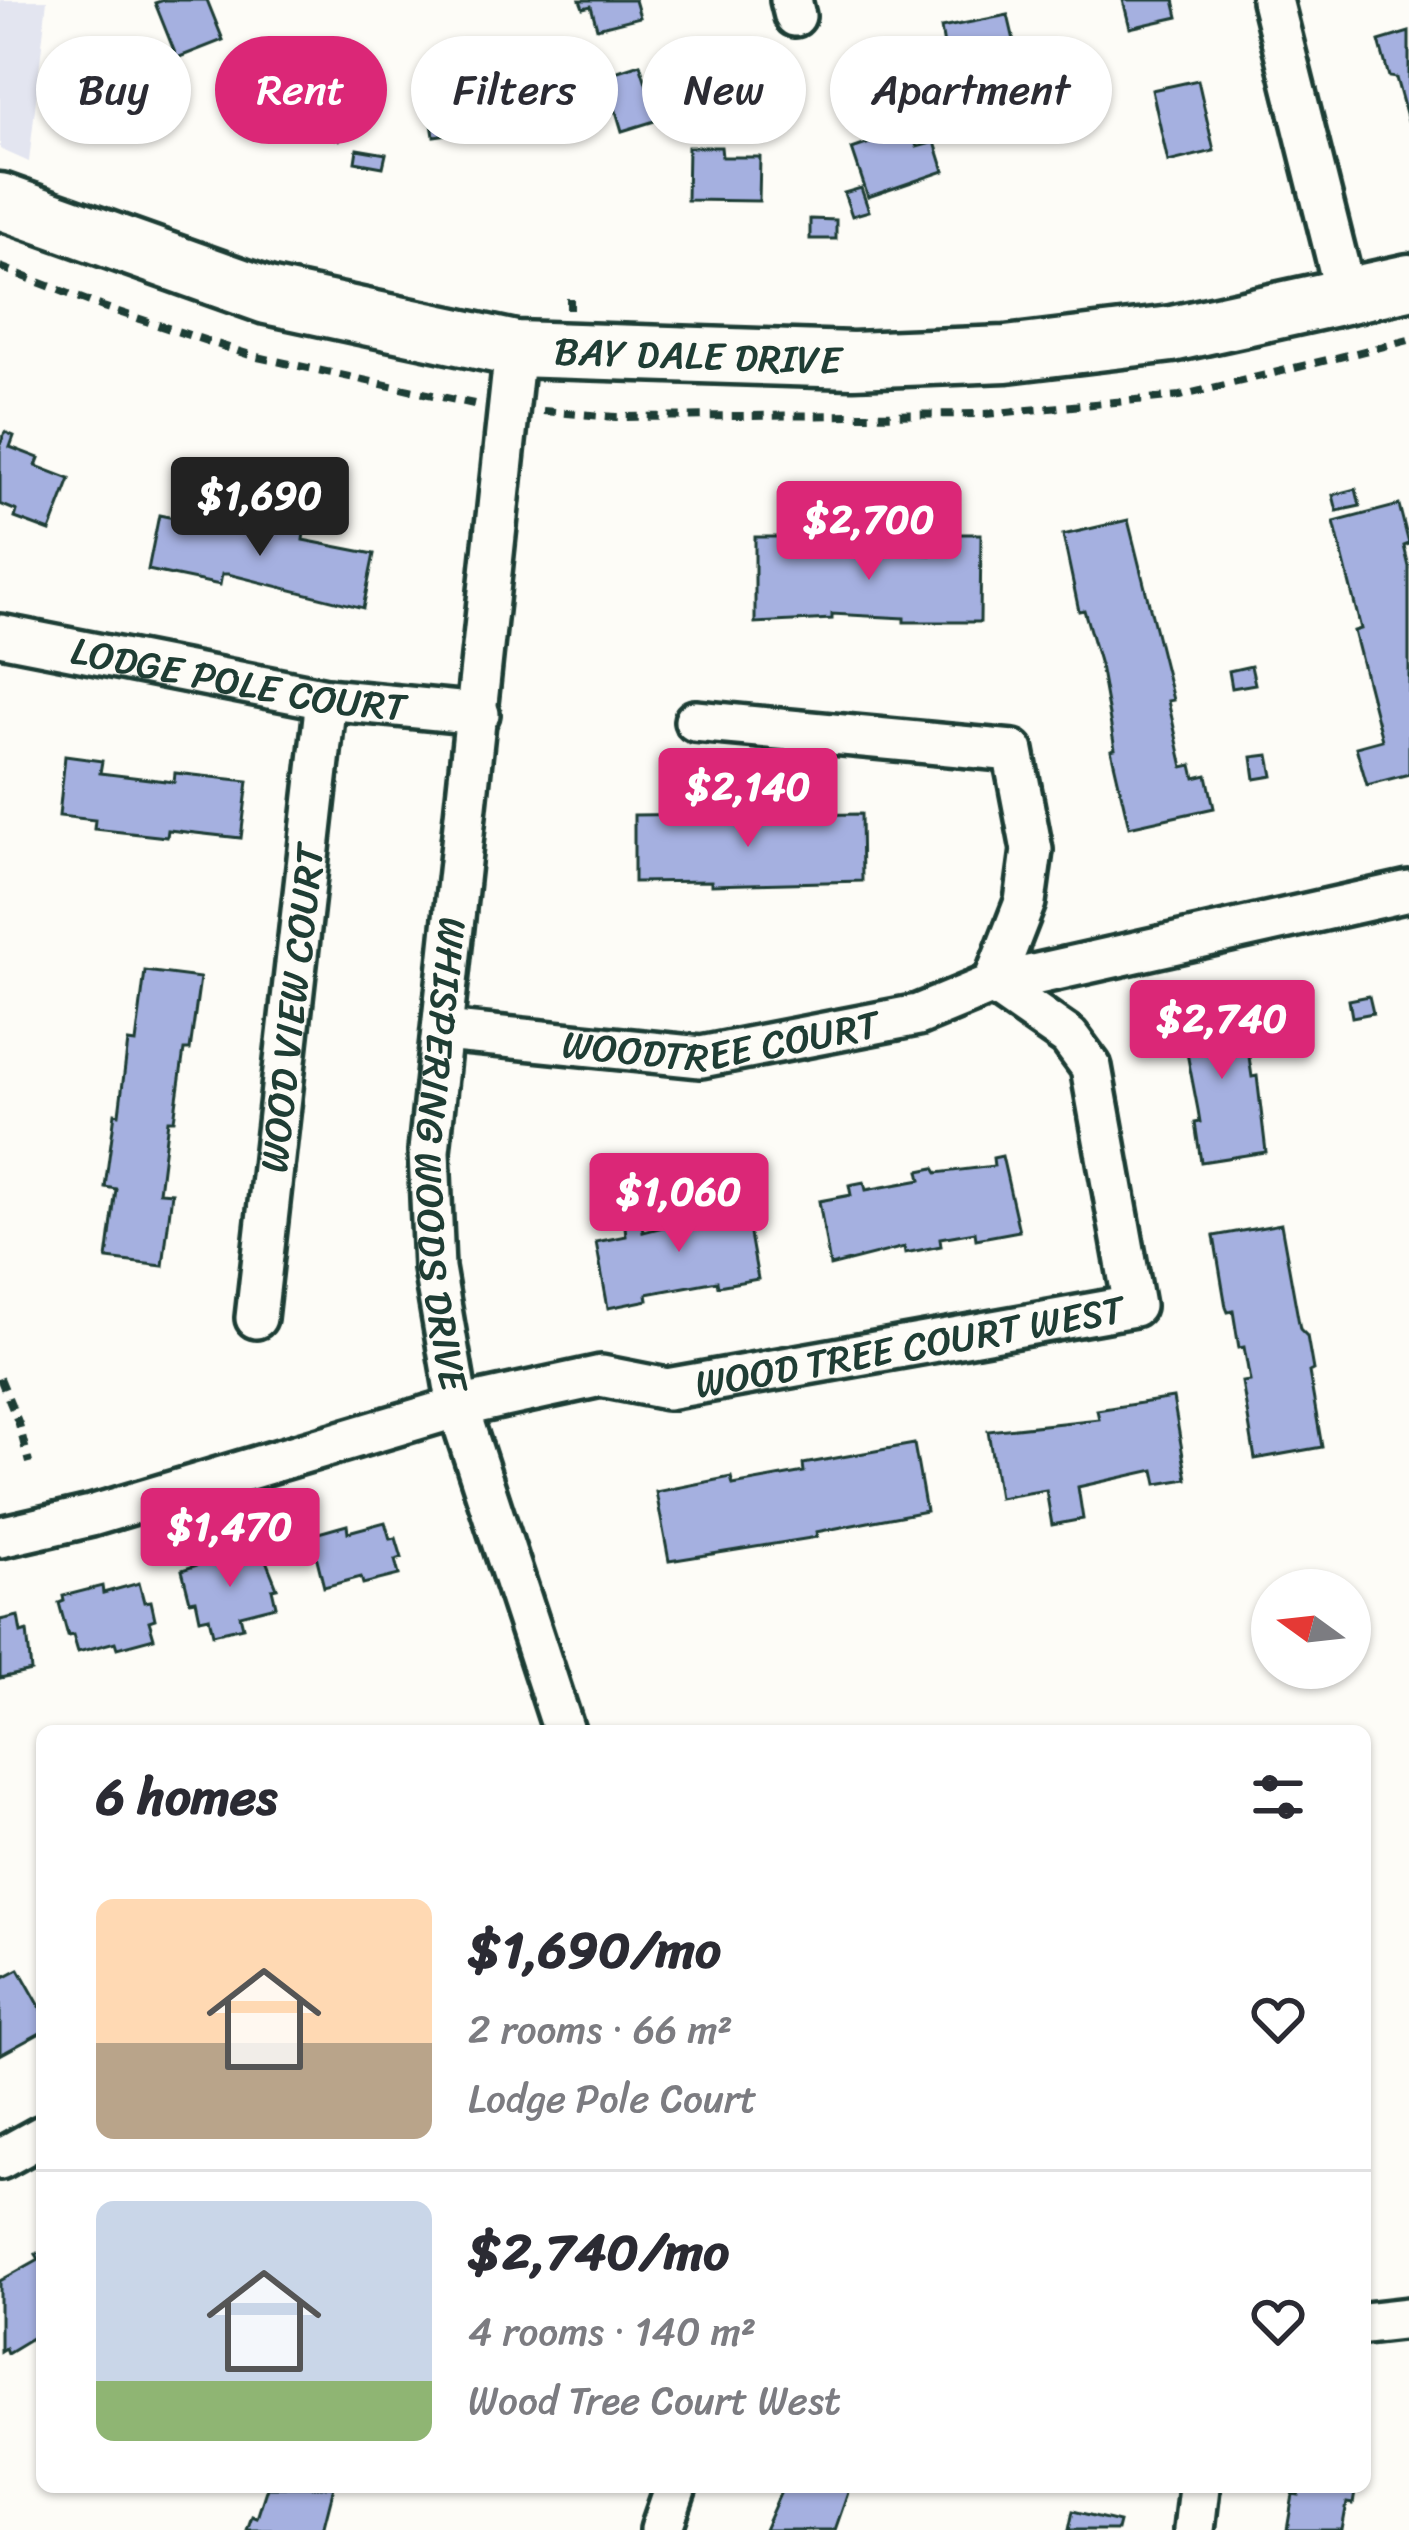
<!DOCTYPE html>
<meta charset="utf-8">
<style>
body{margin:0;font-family:Sriracha,sans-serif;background:#f7f7f7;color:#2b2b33;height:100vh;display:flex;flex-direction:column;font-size:45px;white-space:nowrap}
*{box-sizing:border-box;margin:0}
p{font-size:39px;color:#7c7c81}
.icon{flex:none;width:66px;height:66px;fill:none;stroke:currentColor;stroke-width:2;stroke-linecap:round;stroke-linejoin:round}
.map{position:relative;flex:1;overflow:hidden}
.side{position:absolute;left:36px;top:1725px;width:1335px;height:768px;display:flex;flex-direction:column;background:#fff;border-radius:18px;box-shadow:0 3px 9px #0004}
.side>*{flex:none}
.top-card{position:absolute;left:36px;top:36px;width:1338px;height:108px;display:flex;gap:24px}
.needle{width:78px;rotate:285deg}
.tools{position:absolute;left:1251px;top:1569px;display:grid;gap:24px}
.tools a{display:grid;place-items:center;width:120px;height:120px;border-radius:50%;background:#fff;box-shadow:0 3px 9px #0004;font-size:60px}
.price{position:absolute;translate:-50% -102px;padding:0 27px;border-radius:12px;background:#db2777;color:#fff;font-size:39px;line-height:78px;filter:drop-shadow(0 3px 6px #0008)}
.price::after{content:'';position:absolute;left:50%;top:72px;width:36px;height:27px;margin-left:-18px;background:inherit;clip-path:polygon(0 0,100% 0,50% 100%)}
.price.on{background:#222;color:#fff}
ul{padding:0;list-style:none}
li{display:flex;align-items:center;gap:36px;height:300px;padding:0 60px}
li+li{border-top:3px solid #e1e1e2}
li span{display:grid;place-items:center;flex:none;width:336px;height:240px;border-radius:18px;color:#555}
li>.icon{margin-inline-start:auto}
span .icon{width:144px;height:144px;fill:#fffc;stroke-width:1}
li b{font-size:51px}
h2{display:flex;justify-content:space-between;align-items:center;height:144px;padding:0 60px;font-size:51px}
.chip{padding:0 42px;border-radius:54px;background:#fff;box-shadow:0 3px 9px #0004;font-size:42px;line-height:108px}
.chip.on{background:#db2777;color:#fff}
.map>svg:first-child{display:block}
.built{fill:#e3e5f0}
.building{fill:#a5b0e0;stroke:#1f3d34;stroke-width:3}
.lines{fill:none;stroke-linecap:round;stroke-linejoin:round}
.street-casing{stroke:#1f3d34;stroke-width:48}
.secondary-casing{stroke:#1f3d34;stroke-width:63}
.path{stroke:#1f3d34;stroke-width:8;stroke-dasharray:12 9;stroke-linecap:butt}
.street{stroke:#fdfcf7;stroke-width:39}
.secondary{stroke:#fdfcf7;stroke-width:54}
.labels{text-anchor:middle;stroke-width:10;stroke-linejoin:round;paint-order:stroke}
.street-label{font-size:39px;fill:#1f3d34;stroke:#fdfcf7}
</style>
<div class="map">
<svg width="1409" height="2530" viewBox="0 0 1409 2530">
<rect width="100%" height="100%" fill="#fdfcf7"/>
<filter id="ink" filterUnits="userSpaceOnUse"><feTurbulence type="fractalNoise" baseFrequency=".00833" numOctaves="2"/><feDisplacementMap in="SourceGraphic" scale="24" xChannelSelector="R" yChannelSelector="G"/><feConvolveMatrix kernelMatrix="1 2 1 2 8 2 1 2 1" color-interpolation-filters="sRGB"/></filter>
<g filter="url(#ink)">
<polygon class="built" points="0,0 47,0 29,162 0,149"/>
<g class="building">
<polygon points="164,0 207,0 223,40 177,58 155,3"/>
<polygon points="580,0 635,0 640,17 597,28 591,6 583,8"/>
<polygon points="1123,0 1174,0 1178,17 1130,28"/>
<polygon points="1008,15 1016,49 993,53 1000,91 947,101 941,65 947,63 941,28"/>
<polygon points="1409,32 1409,125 1396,78 1389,77 1379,41"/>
<polygon points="640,64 658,120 622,131 616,111 608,114 596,78"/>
<polygon points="256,69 329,83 327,92 350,98 339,140 244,114"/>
<polygon points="484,79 490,128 434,136 426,86"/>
<polygon points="1198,80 1214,151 1168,162 1152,90"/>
<polygon points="1088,89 1092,115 1059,120 1055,94"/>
<polygon points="910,129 917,147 935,142 944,171 868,197 852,149"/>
<polygon points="688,147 721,147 722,157 760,157 759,201 687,200"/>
<polygon points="357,149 386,154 383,167 355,162"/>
<polygon points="861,188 869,211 852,216 844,193"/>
<polygon points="810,219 836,220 836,239 810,239"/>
<polygon points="5,432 14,436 10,447 39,458 36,466 70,479 50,531 15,518 17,511 0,504 0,445"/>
<polygon points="1356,489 1360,506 1337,511 1333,495"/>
<polygon points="1399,505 1409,544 1404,546 1409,567 1409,774 1367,785 1356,747 1382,740 1354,631 1361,629 1334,522"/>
<polygon points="159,515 229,529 232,518 304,533 303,540 374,554 363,608 228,574 222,574 220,585 148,570"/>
<polygon points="1128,520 1173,700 1168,701 1183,767 1192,765 1195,778 1207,775 1214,808 1129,827 1111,750 1115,749 1100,665 1084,610 1079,611 1063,535"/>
<polygon points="946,534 981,534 980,622 904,622 904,618 832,614 832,619 755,623 755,537 787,537 787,546 802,546 802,556 830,556 830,551 930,555 930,546 947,546"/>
<polygon points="1251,666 1255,684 1232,688 1229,671"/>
<polygon points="1269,755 1273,776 1255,779 1252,757"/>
<polygon points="65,756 102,761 100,773 174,782 175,773 248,781 241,838 168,830 167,837 94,829 95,820 59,816"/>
<polygon points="713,814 712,823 720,823 786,822 786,815 861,814 862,881 711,885 711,881 634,882 634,815"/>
<polygon points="145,971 200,978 190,1050 184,1050 174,1120 168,1120 159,1192 172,1193 163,1266 107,1259 116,1189 105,1187 115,1113 119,1114 128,1042 136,1043"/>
<polygon points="1369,996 1373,1013 1352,1017 1349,1000"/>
<polygon points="1241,1003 1252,1077 1257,1076 1266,1152 1201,1162 1195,1123 1200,1122 1198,1110 1187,1053 1182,1053 1176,1012"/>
<polygon points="1002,1156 1019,1231 976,1239 975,1232 940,1238 941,1246 905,1253 904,1247 830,1266 819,1201 851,1195 849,1185 864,1182 866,1190 921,1180 919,1171 934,1168 937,1173 994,1166 993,1158"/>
<polygon points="743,1195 758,1279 718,1286 717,1281 647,1294 648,1300 608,1308 596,1242 626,1236 625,1226 642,1223 643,1232 698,1218 696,1212 712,1209 710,1201"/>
<polygon points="1281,1224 1300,1329 1307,1336 1313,1370 1309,1372 1322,1447 1255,1459 1242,1382 1250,1381 1244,1347 1239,1348 1233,1311 1228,1312 1226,1307 1214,1236"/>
<polygon points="1173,1398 1187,1479 1157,1484 1154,1470 1078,1487 1083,1519 1052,1525 1046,1490 999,1498 988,1431 1099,1419 1097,1410"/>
<polygon points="914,1444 926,1511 816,1532 817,1537 669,1561 656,1492 731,1477 733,1485 804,1472 803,1464"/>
<polygon points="385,1522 390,1539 396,1538 402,1558 395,1560 399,1575 363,1584 361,1577 324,1587 311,1535 347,1525 348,1532"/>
<polygon points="263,1553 277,1588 272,1589 276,1606 240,1615 243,1627 213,1634 209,1617 200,1619 196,1600 190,1601 182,1570 224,1556 226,1563"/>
<polygon points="139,1583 144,1602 151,1601 155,1619 149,1621 154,1638 117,1648 115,1642 78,1652 73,1635 68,1636 59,1603 64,1601 63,1596 102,1586 103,1593"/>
<polygon points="18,1616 21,1633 27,1631 31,1671 0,1678 0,1620"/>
<polygon points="19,1969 42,2010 42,2032 0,2055 0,1979"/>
<polygon points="42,2251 42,2332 7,2353 5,2348 0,2351 0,2281 39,2259 36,2254"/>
<polygon points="267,2487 334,2487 323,2530 247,2530 252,2516 257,2518"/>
<polygon points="783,2487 850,2487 835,2530 764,2530"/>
<polygon points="1300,2487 1356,2487 1353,2504 1347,2503 1342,2530 1287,2530 1293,2495 1299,2496"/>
<polygon points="1073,2511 1119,2522 1117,2530 1069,2530"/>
</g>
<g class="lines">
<defs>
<g id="street">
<polyline points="791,0 795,16"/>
<polyline points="1272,0 1346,296"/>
<path id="s1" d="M 515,349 L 429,1151 L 434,1268 L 458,1407 L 564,1731"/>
<path id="s2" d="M 0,635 L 326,699 L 479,714"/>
<polyline points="695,721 1013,751 1032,850 1025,902 993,984"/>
<path id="s3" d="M 444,1031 L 701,1057 L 918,1015 L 993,984 L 1409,891"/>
<path id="s4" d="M 256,1318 L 326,699"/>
<path id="s5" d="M 0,1537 L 91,1516 L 458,1407 L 601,1376 L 667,1389 L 1134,1306 L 1091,1067 L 1069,1037 L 993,984"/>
<polyline points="0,2159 42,2136"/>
<polyline points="1365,2323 1409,2318"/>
<polyline points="661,2530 676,2487"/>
<polyline points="1194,2530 1199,2487"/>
</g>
<g id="secondary">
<path id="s6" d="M 0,201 L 267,296 L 515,349 L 853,360 L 1006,354 L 1172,334 L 1409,282"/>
</g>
</defs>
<use href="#street" class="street-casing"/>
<use href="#secondary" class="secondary-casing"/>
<g class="path">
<polyline points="0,267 103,307 253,356 474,404"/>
<polyline points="570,310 570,289"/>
<polyline points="543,411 616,417 985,414 1180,396 1409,340"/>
<polyline points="0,1378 19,1424 29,1463"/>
</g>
<use href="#street" class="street"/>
<use href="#secondary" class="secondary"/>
</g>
</g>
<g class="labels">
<g class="street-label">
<text dy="14" stroke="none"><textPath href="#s6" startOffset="720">BAY DALE DRIVE</textPath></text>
<text dy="14" stroke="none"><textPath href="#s2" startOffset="243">LODGE POLE COURT</textPath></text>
<text dy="14" stroke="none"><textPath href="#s4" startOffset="312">WOOD VIEW COURT</textPath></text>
<text dy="14" stroke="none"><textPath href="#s3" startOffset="279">WOODTREE COURT</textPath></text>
<text dy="14" stroke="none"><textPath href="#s1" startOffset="810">WHISPERING WOODS DRIVE</textPath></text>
<text dy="14" stroke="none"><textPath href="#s5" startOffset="936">WOOD TREE COURT WEST</textPath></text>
</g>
</g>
</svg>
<div class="tools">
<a><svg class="needle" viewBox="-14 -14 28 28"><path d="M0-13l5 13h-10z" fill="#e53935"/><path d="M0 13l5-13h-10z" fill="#7c7c81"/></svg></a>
</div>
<b class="price on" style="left:260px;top:559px">$1,690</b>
<b class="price" style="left:869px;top:583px">$2,700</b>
<b class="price" style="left:748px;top:850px">$2,140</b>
<b class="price" style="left:1222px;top:1082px">$2,740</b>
<b class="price" style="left:679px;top:1255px">$1,060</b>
<b class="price" style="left:230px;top:1590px">$1,470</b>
<div class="top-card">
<a class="chip">Buy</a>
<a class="chip on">Rent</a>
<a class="chip">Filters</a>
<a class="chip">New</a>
<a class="chip">Apartment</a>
</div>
<section class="side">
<h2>6 homes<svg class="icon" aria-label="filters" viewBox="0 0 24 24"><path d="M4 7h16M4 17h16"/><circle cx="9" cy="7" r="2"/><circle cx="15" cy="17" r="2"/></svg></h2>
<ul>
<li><span style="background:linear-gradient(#ffd9b3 60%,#b9a48a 0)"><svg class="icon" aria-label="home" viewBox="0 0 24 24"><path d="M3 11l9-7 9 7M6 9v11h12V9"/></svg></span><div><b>$1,690/mo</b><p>2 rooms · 66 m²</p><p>Lodge Pole Court</p></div><svg class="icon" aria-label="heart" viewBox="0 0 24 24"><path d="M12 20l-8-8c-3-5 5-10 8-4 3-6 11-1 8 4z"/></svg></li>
<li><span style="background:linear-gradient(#c9d6e8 75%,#8fb573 0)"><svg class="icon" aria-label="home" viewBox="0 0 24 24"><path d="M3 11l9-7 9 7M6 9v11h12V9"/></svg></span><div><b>$2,740/mo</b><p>4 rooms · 140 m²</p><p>Wood Tree Court West</p></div><svg class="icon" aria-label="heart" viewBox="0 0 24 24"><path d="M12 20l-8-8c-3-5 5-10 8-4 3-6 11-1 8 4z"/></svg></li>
</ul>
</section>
</div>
